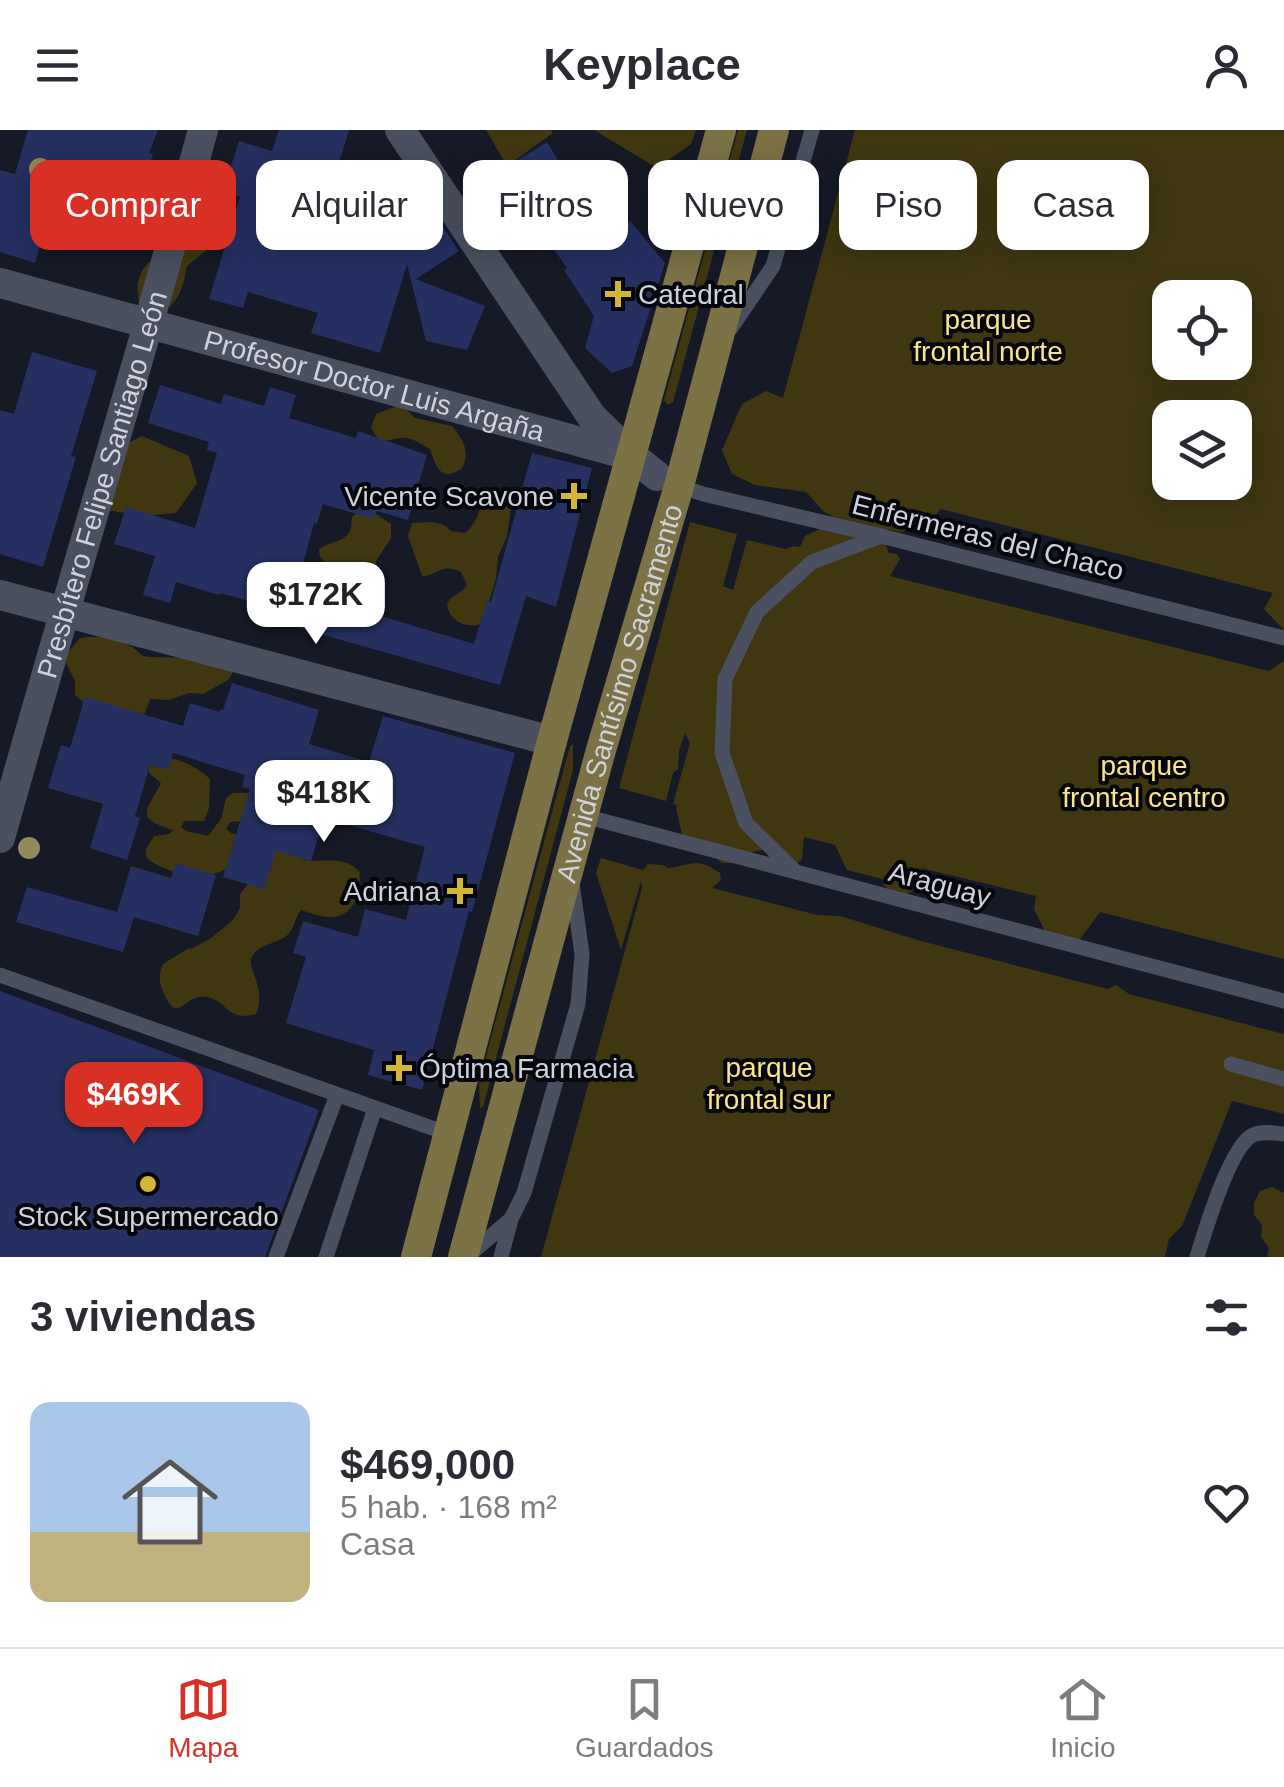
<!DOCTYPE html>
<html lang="es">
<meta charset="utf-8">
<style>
body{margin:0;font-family:Arial,sans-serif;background:#f7f7f7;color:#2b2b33;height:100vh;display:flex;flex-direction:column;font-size:38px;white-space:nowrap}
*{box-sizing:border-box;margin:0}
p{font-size:32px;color:#7c7c81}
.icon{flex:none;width:55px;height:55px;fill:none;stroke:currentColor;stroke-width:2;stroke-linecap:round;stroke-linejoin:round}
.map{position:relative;height:1127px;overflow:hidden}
.sheet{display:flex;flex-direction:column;background:#fff;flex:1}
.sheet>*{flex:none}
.hud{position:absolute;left:30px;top:30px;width:1225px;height:90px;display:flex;gap:20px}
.buttons{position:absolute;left:1152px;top:150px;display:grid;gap:20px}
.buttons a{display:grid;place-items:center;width:100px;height:100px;border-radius:20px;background:#fff;box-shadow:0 5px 25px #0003;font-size:50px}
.price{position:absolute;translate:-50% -85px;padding:0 22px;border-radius:20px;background:#fff;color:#222;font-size:32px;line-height:65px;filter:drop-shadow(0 2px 5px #0008)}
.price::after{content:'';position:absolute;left:50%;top:60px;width:30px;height:22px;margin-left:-15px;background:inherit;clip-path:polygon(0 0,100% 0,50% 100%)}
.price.current{background:#d93025;color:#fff}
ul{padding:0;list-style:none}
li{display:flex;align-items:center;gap:30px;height:250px;padding:0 30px}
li+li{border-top:2px solid #e1e1e2}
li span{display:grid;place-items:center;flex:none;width:280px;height:200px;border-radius:20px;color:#555}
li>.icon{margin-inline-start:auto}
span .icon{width:120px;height:120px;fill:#fffc;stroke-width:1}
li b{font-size:42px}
h2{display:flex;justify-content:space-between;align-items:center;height:120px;padding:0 30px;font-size:42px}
.chip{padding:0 35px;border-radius:20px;background:#fff;box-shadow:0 5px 25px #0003;font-size:35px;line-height:90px}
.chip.current{background:#d93025;color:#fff}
header{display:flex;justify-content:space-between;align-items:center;height:130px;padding:0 30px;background:#fff;font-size:45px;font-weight:700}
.dock{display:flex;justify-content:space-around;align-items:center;height:140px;border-top:2px solid #e1e1e2;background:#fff;font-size:28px;color:#7c7c81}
.dock a{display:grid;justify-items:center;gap:5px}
.dock .current{color:#d93025}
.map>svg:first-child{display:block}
.green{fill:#403711;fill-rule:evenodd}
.building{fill:#253061}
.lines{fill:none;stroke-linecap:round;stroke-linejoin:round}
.lane{stroke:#4b5060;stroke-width:15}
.street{stroke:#4b5060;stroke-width:30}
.secondary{stroke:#4b5060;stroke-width:30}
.primary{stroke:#7c7245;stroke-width:30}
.tree{fill:#94895c}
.poi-dot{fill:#d4b635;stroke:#04060b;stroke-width:4}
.labels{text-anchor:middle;stroke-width:8;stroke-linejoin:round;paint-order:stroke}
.poi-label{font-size:28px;fill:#cfd2dc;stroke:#04060b;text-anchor:start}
.park-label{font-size:28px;fill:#fce488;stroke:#04060b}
.street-label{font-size:28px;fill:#cfd2dc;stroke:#04060b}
</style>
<header><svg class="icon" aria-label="menu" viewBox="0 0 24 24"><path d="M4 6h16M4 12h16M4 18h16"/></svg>Keyplace<svg class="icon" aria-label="person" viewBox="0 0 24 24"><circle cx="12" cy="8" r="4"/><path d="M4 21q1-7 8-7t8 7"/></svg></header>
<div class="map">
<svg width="1284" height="1127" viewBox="0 0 1284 1127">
<rect width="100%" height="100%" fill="#161a27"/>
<g class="green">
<polygon points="486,0 551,0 553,3 507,36"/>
<polygon points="594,0 696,0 691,14 657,38"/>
<polygon points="738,0 747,0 673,272 668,275 664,270"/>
<path d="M 855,0 L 1284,0 L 1284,500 L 1264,479 L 1273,463 L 941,379 L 927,394 L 901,402 L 847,393 L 824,382 L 806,362 L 755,355 L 732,344 L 722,320 L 742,274 L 766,261 L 783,268 ZM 1170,168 L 1235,168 L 1235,232 L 1170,232 ZM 1170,288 L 1235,288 L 1235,352 L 1170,352 Z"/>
<path d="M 202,56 L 215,57 L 231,63 L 234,83 L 219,99 L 215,113 L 187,136 C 183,157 180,170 162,183 L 142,179 C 134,163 136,139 154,129 Z"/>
<path d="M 397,276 L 405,278 L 415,288 L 452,296 C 463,309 471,323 462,338 C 440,354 436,335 430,319 C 423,315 414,309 406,308 C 389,306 382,321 371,297 L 376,284 Z"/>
<polygon points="142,306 189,326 197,353 176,383 141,386 108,380 95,330"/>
<path d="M 506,359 L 513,363 L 507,406 L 498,427 L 496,449 L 483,490 L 478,495 C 463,497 449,490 447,474 C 452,464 462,464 467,455 L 461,442 C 441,432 438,446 422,446 L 408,406 L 412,393 C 426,393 440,389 451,401 L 465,403 C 484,388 475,364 506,359 Z"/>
<path d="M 358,382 L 373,382 L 391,394 L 391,408 L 376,431 L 379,452 L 359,471 C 331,467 342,453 338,435 C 328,433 319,432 319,420 C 327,412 345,412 350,401 C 352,397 351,392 352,387 Z"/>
<path d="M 690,392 L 737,404 L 723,456 L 733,460 L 747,410 L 786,419 L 794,416 L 800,417 L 805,406 L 822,398 L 885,413 L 889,423 L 897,424 L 900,429 L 890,446 L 1269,541 L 1284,531 L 1284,829 L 1100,782 L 1078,812 L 1045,801 L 1034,779 L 1036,766 L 921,738 C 917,763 909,772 884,756 L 882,749 L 847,740 L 835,715 L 804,707 L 802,729 L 793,738 L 770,733 L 766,719 L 753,722 L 748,733 L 722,733 L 712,724 L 687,716 L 682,704 L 676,678 L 677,675 L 673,674 L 690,613 L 685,603 L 679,621 L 678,639 L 673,643 L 666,671 L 619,658 Z"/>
<polygon points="87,507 111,507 132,517 143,526 150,527 189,528 237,536 228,550 203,564 189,563 169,570 150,569 143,588 116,583 106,573 86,574 75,565 75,551 66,533 66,525 80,508"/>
<polygon points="573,614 573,640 483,977 480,978 479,952 570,616"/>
<path d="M 159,627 C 177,627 196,636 210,649 L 209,678 L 204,691 L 184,691 L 181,697 L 186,701 L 208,706 L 221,689 L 226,668 L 233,663 L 247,663 L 261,659 L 244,691 L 230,692 L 226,699 L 231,703 L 238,705 L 235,734 C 228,738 221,742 213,744 C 196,749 155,740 146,726 L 146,719 L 154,706 L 169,704 L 173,700 C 134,687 146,683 161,653 L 150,644 L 148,637 Z"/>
<path d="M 288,715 L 304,730 C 325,733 343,725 360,742 C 359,750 360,760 357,767 C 345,796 323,787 301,780 C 294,788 294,801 285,807 C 274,814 256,815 251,829 C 248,840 267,860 256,884 C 226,892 228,871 207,867 C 184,862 179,897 164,864 C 159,853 158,845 163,834 L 189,818 L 191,819 L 211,808 L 233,790 L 240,778 L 240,764 L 249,753 L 263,723 Z"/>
<path d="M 601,728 L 643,740 L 648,734 L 663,735 L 668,738 C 693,735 696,727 720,743 L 721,750 L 712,758 L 817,785 L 840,786 L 921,811 L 1108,859 L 1116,855 L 1129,864 L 1284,904 L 1284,984 L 1232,971 L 1182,1096 L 1169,1109 L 1165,1127 L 541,1127 L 642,758 L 641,751 L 621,820 L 596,743 Z"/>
<polygon points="1272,1057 1284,1063 1284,1127 1267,1127 1269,1118 1261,1107 1262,1095 1254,1085 1254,1073 1260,1061"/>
</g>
<g class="building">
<polygon points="28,0 158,0 149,23 153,24 140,68 109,59 91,120 43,106 35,133 0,122 0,40 15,44"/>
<polygon points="279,0 349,0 327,72 406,54 428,80 430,78 459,121 416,149 485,176 467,220 426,211 407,134 380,223 311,203 318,183 248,162 243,178 209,169 240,67 223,62 239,11 272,21"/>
<polygon points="547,12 577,62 583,58 613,103 630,91 665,133 632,236 612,243 585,218 594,186 564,140 567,138 528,83 514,92 487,49"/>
<polygon points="32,222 97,241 71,326 76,327 43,437 0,424 0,280 14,284"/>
<polygon points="160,255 221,274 224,264 264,276 270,257 296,265 289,288 356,308 358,301 427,325 408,390 377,381 374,389 323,374 317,394 314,393 297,456 363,476 361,480 474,514 487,470 491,472 532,323 592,338 556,477 526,466 500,555 299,498 303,486 220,463 219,465 176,452 170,473 143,465 155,426 114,414 126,377 195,398 217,323 207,320 209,312 148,293"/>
<polygon points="232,553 319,580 309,614 369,632 383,586 515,623 472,782 469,781 422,960 368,945 374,920 286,893 306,827 293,823 303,791 358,807 365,779 406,790 425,717 324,688 311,731 276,721 264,759 223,747 250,659 242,657 245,645 173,623 168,640 150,635 135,686 140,688 127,730 90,718 103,674 48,658 61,615 70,618 85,567 183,596 190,573 220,582 220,579 223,580"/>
<polygon points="176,733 216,745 198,806 134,787 123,822 16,792 27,757 117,782 131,736 171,748"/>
<polygon points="0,861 319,980 265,1127 0,1127"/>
</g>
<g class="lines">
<g class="lane">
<polyline points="731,198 773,136 812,0"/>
<polyline points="679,356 703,364 881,406 1284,508"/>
<polyline points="584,686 1284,871"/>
<polyline points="796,742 746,693 722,623 725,549 757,482 812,432 881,406"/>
<polyline points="0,845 449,1004"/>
<polyline points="1231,934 1284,949"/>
<polyline points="470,1124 511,1089 524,1063 578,874 582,824 572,753"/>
<polyline points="276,1127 337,965"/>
<polyline points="326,1127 375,978"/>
<polyline points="501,1127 511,1089"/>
<path d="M 1197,1127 C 1205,1101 1230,1016 1253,1005 C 1262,1001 1274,1003 1284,1004"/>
</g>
<g class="street">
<path id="s1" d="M 0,153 L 632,326"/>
<path id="s2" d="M 0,708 C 66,472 138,237 203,0"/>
</g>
<g class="secondary">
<polyline points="400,0 592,287 632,326 657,346"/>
<polyline points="0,465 552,611"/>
</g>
<g class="primary">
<polyline points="416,1127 552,611 721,0"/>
<path id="s3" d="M 463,1127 L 601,620 L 679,356 L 774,0"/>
</g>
</g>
<g class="tree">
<circle cx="40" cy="39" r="11"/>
<circle cx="29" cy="718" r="11"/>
</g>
<g class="poi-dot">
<path d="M613 149h10v10h10v10h-10v10h-10v-10h-10v-10h10z"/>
<path d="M569 351h10v10h10v10h-10v10h-10v-10h-10v-10h10z"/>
<path d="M455 746h10v10h10v10h-10v10h-10v-10h-10v-10h10z"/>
<path d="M394 923h10v10h10v10h-10v10h-10v-10h-10v-10h10z"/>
<circle cx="148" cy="1054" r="10"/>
</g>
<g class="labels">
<g class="poi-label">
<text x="638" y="174">Catedral</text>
<text x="554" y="376" text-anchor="end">Vicente Scavone</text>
<text x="440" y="771" text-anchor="end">Adriana</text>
<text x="419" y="948">Óptima Farmacia</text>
<text x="148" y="1096" text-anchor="middle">Stock Supermercado</text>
</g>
<g class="park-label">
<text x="988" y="199">parque<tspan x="988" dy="32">frontal norte</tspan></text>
<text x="1144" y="645">parque<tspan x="1144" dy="32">frontal centro</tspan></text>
<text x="769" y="947">parque<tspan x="769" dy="32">frontal sur</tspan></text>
</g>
<g class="street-label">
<text dy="10" stroke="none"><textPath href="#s1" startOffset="388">Profesor Doctor Luis Argaña</textPath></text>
<text dy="10" stroke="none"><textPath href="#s2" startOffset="368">Presbítero Felipe Santiago León</textPath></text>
<text transform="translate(988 407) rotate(14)" y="10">Enfermeras del Chaco</text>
<text dy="10" stroke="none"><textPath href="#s3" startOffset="585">Avenida Santísimo Sacramento</textPath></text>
<text transform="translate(940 754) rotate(15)" y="10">Araguay</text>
</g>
</g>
</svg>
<div class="buttons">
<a><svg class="icon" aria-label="locate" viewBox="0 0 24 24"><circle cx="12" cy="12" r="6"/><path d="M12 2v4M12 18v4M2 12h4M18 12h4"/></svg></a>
<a><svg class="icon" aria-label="layers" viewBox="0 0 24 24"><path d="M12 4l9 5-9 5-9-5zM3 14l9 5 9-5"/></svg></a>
</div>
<b class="price" style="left:316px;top:517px">$172K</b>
<b class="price" style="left:324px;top:715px">$418K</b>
<b class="price current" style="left:134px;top:1017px">$469K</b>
<div class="hud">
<a class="chip current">Comprar</a>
<a class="chip">Alquilar</a>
<a class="chip">Filtros</a>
<a class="chip">Nuevo</a>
<a class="chip">Piso</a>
<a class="chip">Casa</a>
</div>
</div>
<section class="sheet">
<h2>3 viviendas<svg class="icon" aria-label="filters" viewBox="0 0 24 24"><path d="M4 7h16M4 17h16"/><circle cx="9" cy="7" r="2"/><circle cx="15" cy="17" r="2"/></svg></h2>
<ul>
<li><span style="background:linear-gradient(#a9c7e8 65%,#c2b280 0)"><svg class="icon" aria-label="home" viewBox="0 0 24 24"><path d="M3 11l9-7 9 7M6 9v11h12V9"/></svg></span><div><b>$469,000</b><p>5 hab. · 168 m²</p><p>Casa</p></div><svg class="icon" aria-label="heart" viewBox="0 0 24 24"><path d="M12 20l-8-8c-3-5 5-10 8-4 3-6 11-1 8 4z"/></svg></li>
</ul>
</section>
<nav class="dock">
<a class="current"><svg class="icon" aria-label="map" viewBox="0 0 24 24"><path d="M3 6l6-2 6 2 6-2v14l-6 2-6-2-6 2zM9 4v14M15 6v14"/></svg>Mapa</a>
<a><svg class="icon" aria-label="saved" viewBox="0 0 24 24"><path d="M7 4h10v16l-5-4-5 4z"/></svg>Guardados</a>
<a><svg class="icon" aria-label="home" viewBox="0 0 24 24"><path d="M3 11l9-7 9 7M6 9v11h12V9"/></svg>Inicio</a>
</nav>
